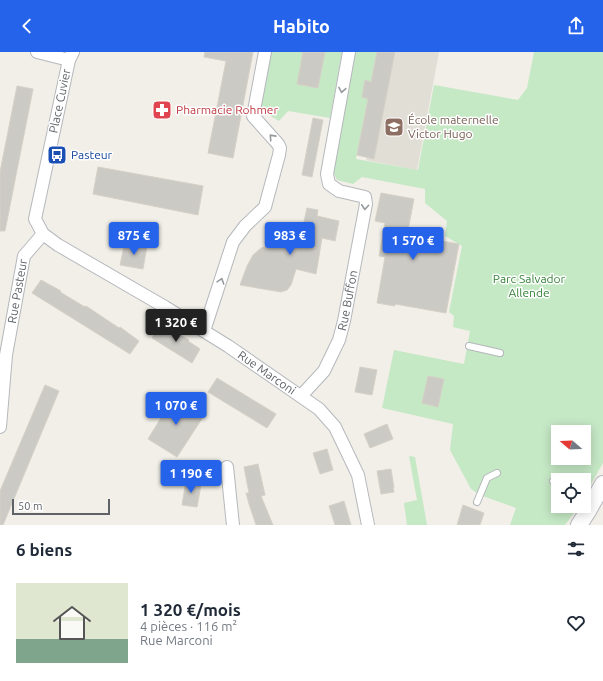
<!DOCTYPE html>
<html lang="fr">
<meta charset="utf-8">
<style>
body{margin:0;font-family:Ubuntu,sans-serif;background:#f6f6f7;color:#1f2937;height:100vh;display:flex;flex-direction:column;font-size:15px;white-space:nowrap}
*{box-sizing:border-box;margin:0}
p{font-size:13px;color:#747a83}
.icon{flex:none;width:22px;height:22px;fill:none;stroke:currentColor;stroke-width:2;stroke-linecap:round;stroke-linejoin:round}
.map{position:relative;height:473px;overflow:hidden}
.panel{display:flex;flex-direction:column;background:#fff;flex:1}
.panel>*{flex:none}
.needle{width:26px;rotate:289deg}
.tools{position:absolute;left:551px;top:373px;display:grid;gap:8px}
.tools a{display:grid;place-items:center;width:40px;height:40px;border-radius:0px;background:#fff;box-shadow:0 2px 10px #0003;font-size:20px}
.scale{position:absolute;left:12px;bottom:10px;width:98px;box-sizing:border-box;padding-left:4px;border:2px solid #5f6368;border-top:0;font-size:11px;line-height:14px;white-space:nowrap;color:#5f6368;-webkit-text-stroke:3px #fff;paint-order:stroke}
.price{position:absolute;translate:-50% -34px;padding:0 9px;border-radius:4px;background:#2563eb;color:#fff;font-size:13px;line-height:26px;filter:drop-shadow(0 1px 2px #0008)}
.price::after{content:'';position:absolute;left:50%;top:24px;width:12px;height:9px;margin-left:-6px;background:inherit;clip-path:polygon(0 0,100% 0,50% 100%)}
.price.active{background:#222;color:#fff}
ul{padding:0;list-style:none}
li{display:flex;align-items:center;gap:12px;height:100px;padding:0 16px}
li span{display:grid;place-items:center;flex:none;width:112px;height:80px;border-radius:0px;color:#555}
li>.icon{margin-inline-start:auto}
span .icon{width:48px;height:48px;fill:#fffc;stroke-width:1}
li b{font-size:17px}
h2{display:flex;justify-content:space-between;align-items:center;height:48px;padding:0 16px;font-size:17px}
header{display:flex;justify-content:space-between;align-items:center;height:52px;padding:0 16px;background:#2563eb;color:#fff;font-size:18px;font-weight:700}
.map>svg:first-child{display:block}
.education{fill:#e1ded6}
.green{fill:#c5e8c5;fill-rule:evenodd}
.building{fill:#cccac5;stroke:#d6d1c6}
.lines{fill:none;stroke-linecap:round;stroke-linejoin:round}
.lane-casing{stroke:#b5b8bc;stroke-width:8}
.street-casing{stroke:#b5b8bc;stroke-width:14}
.secondary-casing{stroke:#b6babf;stroke-width:18}
.lane{stroke:#fff;stroke-width:6}
.street{stroke:#fff;stroke-width:12}
.secondary{stroke:#fff;stroke-width:16}
.oneway{stroke:#979a9d}
.labels{text-anchor:middle;stroke-width:3;stroke-linejoin:round;paint-order:stroke}
.street-label{font-size:12px;fill:#5f6368;stroke:#fff}
.health-label{font-size:12px;fill:#be3a42;stroke:#fff;text-anchor:start}
.education-label{font-size:12px;fill:#785e54;stroke:#fff;text-anchor:start}
.transit-label{font-size:12px;fill:#164399;stroke:#fff;text-anchor:start}
.park-label{font-size:12px;fill:#348238;stroke:#fff}
</style>
<header><svg class="icon" aria-label="back" viewBox="0 0 24 24"><path d="M15 5l-7 7 7 7"/></svg>Habito<svg class="icon" aria-label="share" viewBox="0 0 24 24"><path d="M12 15V3M7 8l5-5 5 5M5 13v7h14v-7"/></svg></header>
<div class="map">
<svg width="603" height="473" viewBox="0 0 603 473">
<rect width="100%" height="100%" fill="#f1efe8"/>
<polygon class="education" points="377,0 439,0 417,118 366,108 367,105 357,103 368,47 362,45 365,28 371,29"/>
<g class="green">
<polygon points="270,0 342,0 330,66 288,59 279,69 259,57"/>
<path d="M 355,0 L 377,0 L 371,29 L 365,29 L 363,45 L 368,47 L 356,107 L 418,118 L 434,33 L 518,48 L 527,36 L 534,0 L 603,0 L 603,411 L 584,444 L 584,428 L 558,428 L 558,454 L 579,454 L 565,473 L 510,473 L 516,456 L 480,443 L 471,437 L 450,398 L 453,372 L 382,356 L 394,298 L 464,312 L 470,279 L 453,275 L 454,264 L 449,260 L 462,194 L 445,184 L 447,169 L 425,151 L 425,137 L 362,125 L 353,132 L 337,128 L 333,120 ZM 558,380 L 584,380 L 584,406 L 558,406 Z"/>
<polygon points="409,404 415,405 427,473 407,473 404,451 417,448"/>
</g>
<g class="building">
<polygon points="205,0 253,0 233,106 208,101 226,9 204,5"/>
<polygon points="303,0 325,0 318,36 297,32"/>
<polygon points="377,0 395,0 374,107 357,103 368,47 362,45 365,28 371,30"/>
<polygon points="17,34 33,37 5,179 0,179 0,120"/>
<polygon points="313,66 323,68 312,125 302,123"/>
<polygon points="98,115 203,134 198,163 93,142"/>
<polygon points="381,141 414,147 407,183 459,192 446,261 395,252 395,254 377,251 385,205 379,204 385,171 375,169"/>
<polygon points="307,156 318,158 317,164 339,169 335,189 322,186 316,222 296,217 291,233 287,238 281,240 240,233 247,214 253,203 261,196 271,193 284,192 285,185 300,188"/>
<polygon points="125,190 147,194 143,217 120,213"/>
<polygon points="41,228 61,239 60,240 85,255 86,254 119,276 120,275 139,289 130,302 32,241"/>
<polygon points="161,272 189,288 188,289 200,297 192,311 152,286"/>
<polygon points="360,315 377,318 372,343 355,340"/>
<polygon points="428,324 444,327 438,355 422,351"/>
<polygon points="217,326 276,362 267,376 208,340"/>
<polygon points="45,333 59,339 3,473 0,473 0,439"/>
<polygon points="175,343 205,362 177,405 148,387"/>
<polygon points="387,372 393,387 370,396 364,382"/>
<polygon points="327,397 333,418 320,422 313,401"/>
<polygon points="258,412 265,443 261,444 273,473 256,473 249,452 246,441 249,441 244,415"/>
<polygon points="391,417 394,436 393,436 394,440 381,442 377,419"/>
<polygon points="186,429 201,433 197,455 182,453"/>
<polygon points="344,449 351,473 335,473 329,454"/>
<polygon points="463,453 484,461 480,473 457,473"/>
</g>
<g class="lines">
<defs>
<g id="lane">
<polyline points="469,294 500,301"/>
<polyline points="553,429 558,434"/>
<polyline points="477,450 487,426 497,421"/>
</g>
<g id="street">
<polyline points="37,0 69,8"/>
<path id="s1" d="M 73,0 L 69,8 L 35,167 L 43,182 L 58,193 L 165,255 L 228,294 L 319,357 L 335,375 L 358,423 L 368,473"/>
<polyline points="204,279 233,190 245,174 265,155 279,103 280,96 278,92 253,64 265,0"/>
<path id="s2" d="M 301,344 L 324,319 L 339,288 L 344,269 L 366,152 L 365,145 L 339,139 L 329,132 L 327,122 L 349,0"/>
<path id="s3" d="M 0,375 L 6,303 L 24,204 L 43,182"/>
<polyline points="227,415 233,473"/>
</g>
<polyline id="secondary" points="579,473 588,459 603,432"/>
</defs>
<use href="#lane" class="lane-casing"/>
<use href="#street" class="street-casing"/>
<use href="#secondary" class="secondary-casing"/>
<use href="#lane" class="lane"/>
<use href="#street" class="street"/>
<use href="#secondary" class="secondary"/>
</g>
<defs><path id="oneway-chevron" d="M-2-3.5L2.5 0L-2 3.5" fill="none" stroke-width="1.6" stroke-linecap="round" stroke-linejoin="round"/></defs>
<g class="oneway">
<use href="#oneway-chevron" transform="translate(342 38) rotate(100)"/>
<use href="#oneway-chevron" transform="translate(272 85) rotate(-132)"/>
<use href="#oneway-chevron" transform="translate(365 155) rotate(94)"/>
<use href="#oneway-chevron" transform="translate(221 229) rotate(-72)"/>
</g>
<defs>
<symbol id="pharmacy-square" viewBox="-11 -11 22 22"><rect x="-9" y="-9" width="18" height="18" rx="4" fill="#e0444e" stroke="#fff"/><path d="M-2-6h4v4h4v4h-4v4h-4v-4h-4v-4h4Z" fill="#fff"/></symbol>
<symbol id="school-square" viewBox="-11 -11 22 22"><rect x="-9" y="-9" width="18" height="18" rx="4" fill="#8d6e63" stroke="#fff"/><path d="M0-5L7-2L0 1L-7-2ZM-4 1L0 2.5L4 1V4Q0 6-4 4Z" fill="#fff"/></symbol>
<symbol id="bus-square" viewBox="-11 -11 22 22"><rect x="-9" y="-9" width="18" height="18" rx="4" fill="#1a4fb4" stroke="#fff"/><path d="M-5-6H5V4H4V6H2V4H-2V6H-4V4H-5ZM-3.5-4V0h7V-4ZM-3.5 1.2v1.5H-2V1.2ZM2 1.2v1.5H3.5V1.2Z" fill="#fff"/></symbol>
</defs>
<g fill-rule="evenodd">
<use href="#pharmacy-square" x="151" y="47" width="22" height="22"/>
<use href="#school-square" x="383" y="64" width="22" height="22"/>
<use href="#bus-square" x="46" y="92" width="22" height="22"/>
</g>
<g class="labels">
<g class="street-label">
<text transform="translate(60 49) rotate(-78)" y="4">Place Cuvier</text>
<text dy="4" stroke="none"><textPath href="#s3" startOffset="137">Rue Pasteur</textPath></text>
<text dy="4" stroke="none"><textPath href="#s2" startOffset="109">Rue Buffon</textPath></text>
<text dy="4" stroke="none"><textPath href="#s1" startOffset="452">Rue Marconi</textPath></text>
</g>
<g class="health-label">
<text x="176" y="62">Pharmacie Rohmer</text>
</g>
<g class="education-label">
<text x="408" y="72">École maternelle<tspan x="408" dy="14">Victor Hugo</tspan></text>
</g>
<g class="transit-label">
<text x="71" y="107">Pasteur</text>
</g>
<g class="park-label">
<text x="529" y="231">Parc Salvador<tspan x="529" dy="14">Allende</tspan></text>
</g>
</g>
</svg>
<div class="tools">
<a><svg class="needle" viewBox="-14 -14 28 28"><path d="M0-13l5 13h-10z" fill="#e53935"/><path d="M0 13l5-13h-10z" fill="#747a83"/></svg></a>
<a><svg class="icon" aria-label="locate" viewBox="0 0 24 24"><circle cx="12" cy="12" r="6"/><path d="M12 2v4M12 18v4M2 12h4M18 12h4"/></svg></a>
</div>
<div class="scale">50 m</div>
<b class="price" style="left:134px;top:204px">875 €</b>
<b class="price" style="left:290px;top:204px">983 €</b>
<b class="price" style="left:413px;top:209px">1 570 €</b>
<b class="price active" style="left:176px;top:291px">1 320 €</b>
<b class="price" style="left:176px;top:374px">1 070 €</b>
<b class="price" style="left:191px;top:442px">1 190 €</b>
</div>
<section class="panel">
<h2>6 biens<svg class="icon" aria-label="filters" viewBox="0 0 24 24"><path d="M4 7h16M4 17h16"/><circle cx="9" cy="7" r="2"/><circle cx="15" cy="17" r="2"/></svg></h2>
<ul>
<li><span style="background:linear-gradient(#dfe7d0 70%,#7fa58c 0)"><svg class="icon" aria-label="home" viewBox="0 0 24 24"><path d="M3 11l9-7 9 7M6 9v11h12V9"/></svg></span><div><b>1 320 €/mois</b><p>4 pièces · 116 m²</p><p>Rue Marconi</p></div><svg class="icon" aria-label="heart" viewBox="0 0 24 24"><path d="M12 20l-8-8c-3-5 5-10 8-4 3-6 11-1 8 4z"/></svg></li>
</ul>
</section>
